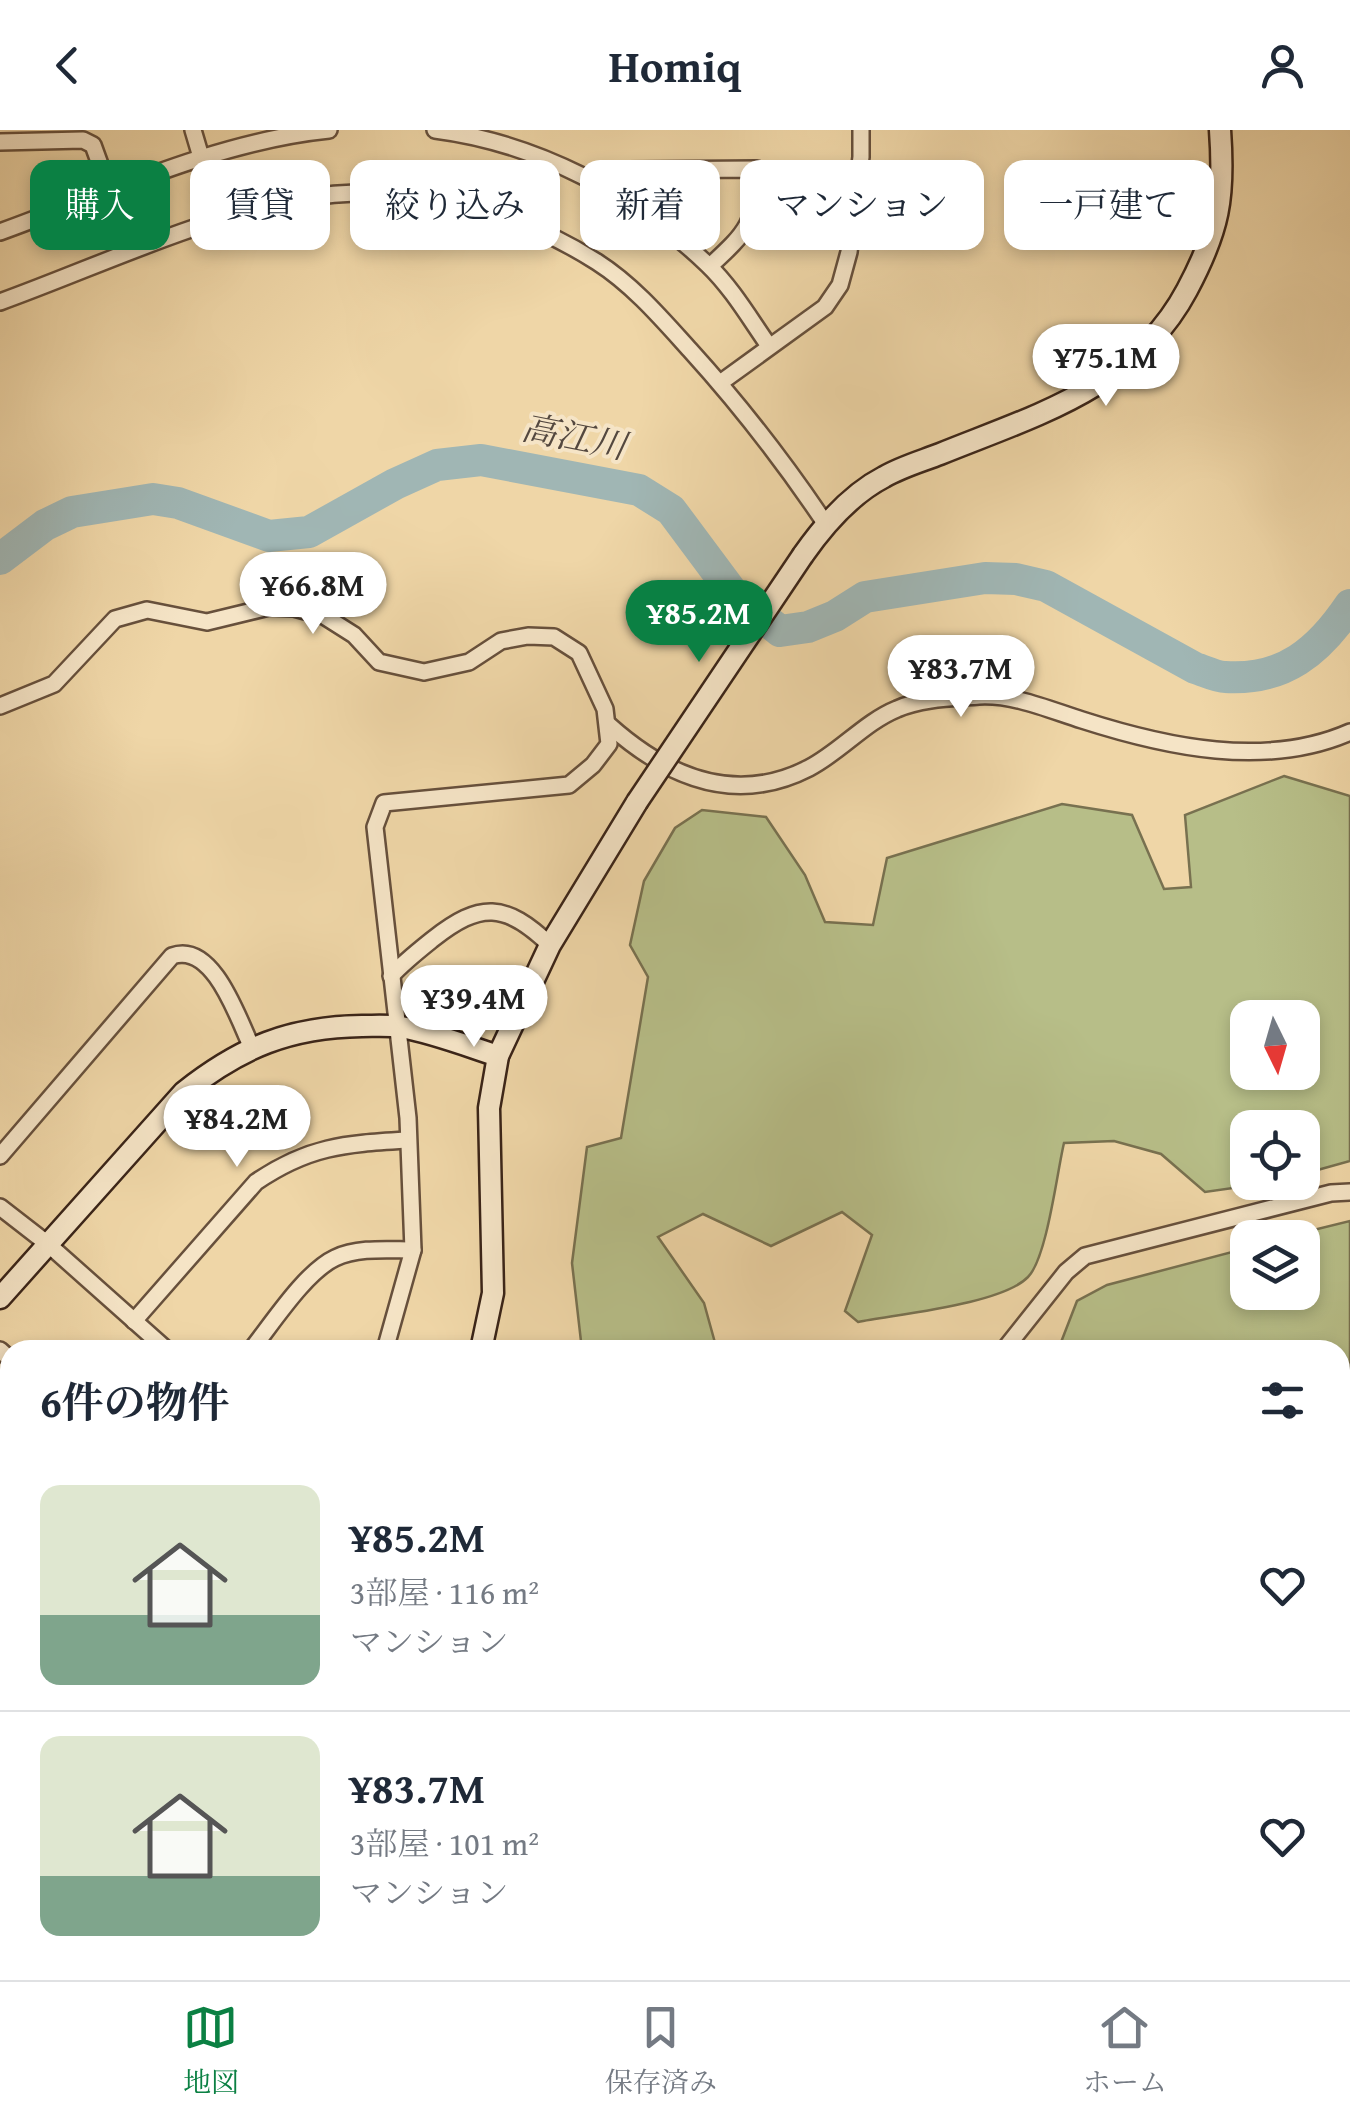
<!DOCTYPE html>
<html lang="ja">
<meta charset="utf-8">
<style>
body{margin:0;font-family:"Gentium Book Plus","Noto Serif JP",serif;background:#f2f2f3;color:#1f2937;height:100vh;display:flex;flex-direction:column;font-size:38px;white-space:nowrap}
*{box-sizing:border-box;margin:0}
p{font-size:32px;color:#747a83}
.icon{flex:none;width:55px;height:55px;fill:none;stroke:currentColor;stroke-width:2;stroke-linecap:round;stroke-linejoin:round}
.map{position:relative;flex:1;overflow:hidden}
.side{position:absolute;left:0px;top:1210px;width:1350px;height:640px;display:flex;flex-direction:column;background:#fff;border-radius:30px 30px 0 0;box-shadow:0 5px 15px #0003}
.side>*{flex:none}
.top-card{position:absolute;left:30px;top:30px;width:1290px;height:90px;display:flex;gap:20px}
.needle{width:65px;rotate:175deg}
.buttons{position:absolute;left:1230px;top:870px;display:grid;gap:20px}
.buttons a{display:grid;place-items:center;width:90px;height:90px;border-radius:20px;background:#fff;box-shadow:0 5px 15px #0003;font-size:50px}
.price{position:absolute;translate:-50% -85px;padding:0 22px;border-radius:35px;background:#fff;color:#222;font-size:32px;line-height:65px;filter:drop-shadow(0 2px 5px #0008)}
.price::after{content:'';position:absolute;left:50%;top:60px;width:30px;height:22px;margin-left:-15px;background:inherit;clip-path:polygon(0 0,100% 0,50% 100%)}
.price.selected{background:#0b8043;color:#fff}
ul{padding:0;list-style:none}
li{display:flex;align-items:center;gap:30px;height:250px;padding:0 40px}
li+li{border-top:2px solid #e0e1e3}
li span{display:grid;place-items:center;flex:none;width:280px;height:200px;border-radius:20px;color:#555}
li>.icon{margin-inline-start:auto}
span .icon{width:120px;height:120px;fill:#fffc;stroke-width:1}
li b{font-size:42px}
h2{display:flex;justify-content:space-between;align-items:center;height:120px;padding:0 40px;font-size:42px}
.pill{padding:0 35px;border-radius:20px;background:#fff;box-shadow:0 5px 15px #0003;font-size:35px;line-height:90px}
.pill.selected{background:#0b8043;color:#fff}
header{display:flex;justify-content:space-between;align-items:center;height:130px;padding:0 40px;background:#fff;font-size:45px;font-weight:800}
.tab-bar{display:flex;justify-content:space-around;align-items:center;height:140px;border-top:2px solid #e0e1e3;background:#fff;font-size:28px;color:#747a83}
.tab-bar a{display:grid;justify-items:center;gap:5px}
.tab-bar .selected{color:#0b8043}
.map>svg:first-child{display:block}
.green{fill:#b7be88;stroke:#787150;stroke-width:2.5;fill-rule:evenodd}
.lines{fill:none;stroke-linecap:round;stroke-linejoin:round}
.river{stroke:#a0b6b4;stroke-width:32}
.street-casing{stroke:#67503c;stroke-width:20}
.secondary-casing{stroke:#3a2418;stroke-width:25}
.street{stroke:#f5e4c6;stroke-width:15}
.secondary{stroke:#f5e4c6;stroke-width:20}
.secondary-bridge-casing{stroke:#3a2418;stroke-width:25;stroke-linecap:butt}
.secondary-bridge{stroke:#f5e4c6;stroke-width:20}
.labels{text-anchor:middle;stroke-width:8;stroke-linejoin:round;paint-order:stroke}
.water-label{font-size:35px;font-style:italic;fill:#54483f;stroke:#f5e4c6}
</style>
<header><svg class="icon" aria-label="back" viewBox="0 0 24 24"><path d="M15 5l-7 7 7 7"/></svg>Homiq<svg class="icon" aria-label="person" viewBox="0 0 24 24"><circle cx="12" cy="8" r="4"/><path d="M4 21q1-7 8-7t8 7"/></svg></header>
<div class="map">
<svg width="1350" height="1850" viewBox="0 0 1350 1850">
<rect width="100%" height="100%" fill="#efd6a7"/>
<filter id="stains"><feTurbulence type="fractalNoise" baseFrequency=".002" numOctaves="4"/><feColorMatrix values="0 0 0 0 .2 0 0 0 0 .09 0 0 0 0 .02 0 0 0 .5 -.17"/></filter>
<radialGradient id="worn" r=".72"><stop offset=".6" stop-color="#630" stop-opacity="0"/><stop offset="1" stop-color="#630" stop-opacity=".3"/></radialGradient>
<g class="green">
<path d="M 1284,646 L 1350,666 L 1350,1031 L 1303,1044 L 1302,998 L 1248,998 L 1248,1052 L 1268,1053 L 1205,1062 L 1161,1024 L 1114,1011 L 1064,1013 C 1057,1042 1047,1128 1028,1147 C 1002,1174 899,1184 858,1192 L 845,1181 L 872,1105 L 842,1082 L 771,1116 L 703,1084 L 658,1107 L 704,1173 L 717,1220 L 582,1220 L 572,1133 L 587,1017 L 621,1008 L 648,847 L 630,815 L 644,751 L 675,698 L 702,680 L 766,687 L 805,745 L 825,792 L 873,795 L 887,728 L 1062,674 L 1132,685 L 1164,759 L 1191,757 L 1185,685 ZM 1248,888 L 1302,888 L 1302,942 L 1248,942 Z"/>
<polygon points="1350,1091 1350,1604 1342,1602 1340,1585 1340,1220 1058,1220 1077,1171 1107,1155 1247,1118 1248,1162 1302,1162 1302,1108 1285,1107"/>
<polygon points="442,1840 678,1840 679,1850 418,1850 417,1844"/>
</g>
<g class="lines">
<path class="river" d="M 0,429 L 45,395 L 72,382 L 153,369 L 178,373 L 269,406 L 309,402 L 395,354 L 437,335 L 481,330 L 639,360 L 671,380 L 735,466 L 780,501 L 808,497 L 835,486 L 865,467 L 985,448 L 1016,449 L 1046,456 L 1195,538 C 1205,541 1216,547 1225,547 C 1284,551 1319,521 1350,475"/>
<defs>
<g id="street">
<polyline points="193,0 201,27"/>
<path d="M 435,0 C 537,13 634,64 708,135 C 732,158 750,189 769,216"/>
<polyline points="0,12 83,10 93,15 131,120"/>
<path d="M 609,59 L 628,40 L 757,39 C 757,92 747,102 710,136"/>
<path d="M 0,102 C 105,64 218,11 329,0"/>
<path d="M 0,172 C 99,136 196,89 300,69 C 403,50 509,76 597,132 C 633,155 662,189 690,220 C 739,274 784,332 825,393"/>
<polyline points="720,253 825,177 840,155 849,122 861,27 861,0"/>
<polyline points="0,576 54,554 115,489 147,480 207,492 269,477 294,478 324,486 354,505 379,532 424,542 469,532 501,511 528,506 554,507 579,523 605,579 609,614 593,635 569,655 384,673 375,697 408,988 413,1120 385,1220"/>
<path d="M 609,595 C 667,647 735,676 809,638 C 840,622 865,592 897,579 C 922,568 952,568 979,566 C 1014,564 1050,580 1082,590 C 1166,617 1266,639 1350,602"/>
<path d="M 391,846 C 404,832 418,821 433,809 C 480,772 505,772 550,815"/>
<path d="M 0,1026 L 172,826 C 213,811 238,888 252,918"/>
<polyline points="0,1077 49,1115 167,1220"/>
<path d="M 134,1191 L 256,1052 C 309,1016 344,1014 407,1010"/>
<polyline points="0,1220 10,1229"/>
<path d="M 251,1220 C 272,1194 305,1142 335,1128 C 358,1117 388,1120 413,1120"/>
<polyline points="1004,1220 1066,1142 1085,1126 1331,1063 1350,1062"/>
<polyline points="0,1384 10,1383"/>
<polyline points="0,1461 10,1459"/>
<polyline points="0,1576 10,1574"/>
<polyline points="0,1689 10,1687"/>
<polyline points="0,1779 10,1774"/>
<polyline points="232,1840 246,1840"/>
<polyline points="34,1850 68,1840"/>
<polyline points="174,1850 176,1840"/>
</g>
<g id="secondary">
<path d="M 803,425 C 824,395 851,364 884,347 C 901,337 922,331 940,324 C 1036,285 1135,258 1187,160 C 1219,100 1225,68 1220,0"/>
<path d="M 0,1168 L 184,962 C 241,917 290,897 362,896 C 375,896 389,895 401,897 C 434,903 467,916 498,926"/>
<polyline points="481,1220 493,1163 489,978 498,926 550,815 637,672"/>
<polyline points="214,1850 214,1840"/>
</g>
</defs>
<use href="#street" class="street-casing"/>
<use href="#secondary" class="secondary-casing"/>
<use href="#street" class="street"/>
<use href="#secondary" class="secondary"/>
<defs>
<polyline id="secondary-bridge" points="637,672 803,425"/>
</defs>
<use href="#secondary-bridge" class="secondary-bridge-casing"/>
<use href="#secondary-bridge" class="secondary-bridge"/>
</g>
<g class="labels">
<g class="water-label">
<text transform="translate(574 307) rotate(11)" y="12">高江川</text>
</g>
</g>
<rect width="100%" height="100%" filter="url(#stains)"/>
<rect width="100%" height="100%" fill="url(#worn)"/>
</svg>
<div class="buttons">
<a><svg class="needle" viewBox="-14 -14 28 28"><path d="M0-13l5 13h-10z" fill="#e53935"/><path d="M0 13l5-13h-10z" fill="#747a83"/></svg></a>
<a><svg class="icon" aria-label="locate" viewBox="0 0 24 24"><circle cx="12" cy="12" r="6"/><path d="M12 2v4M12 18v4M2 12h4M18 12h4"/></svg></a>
<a><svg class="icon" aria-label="layers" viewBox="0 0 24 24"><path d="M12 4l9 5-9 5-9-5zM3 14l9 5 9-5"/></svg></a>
</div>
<b class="price" style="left:1106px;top:279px">¥75.1M</b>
<b class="price" style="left:313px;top:507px">¥66.8M</b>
<b class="price selected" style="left:699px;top:535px">¥85.2M</b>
<b class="price" style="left:961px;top:590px">¥83.7M</b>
<b class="price" style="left:474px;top:920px">¥39.4M</b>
<b class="price" style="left:237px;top:1040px">¥84.2M</b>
<div class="top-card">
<a class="pill selected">購入</a>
<a class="pill">賃貸</a>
<a class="pill">絞り込み</a>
<a class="pill">新着</a>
<a class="pill">マンション</a>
<a class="pill">一戸建て</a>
</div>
<section class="side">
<h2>6件の物件<svg class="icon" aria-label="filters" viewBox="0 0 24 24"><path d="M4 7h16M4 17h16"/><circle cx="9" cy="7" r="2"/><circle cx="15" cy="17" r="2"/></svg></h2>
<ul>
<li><span style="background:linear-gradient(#dfe7d0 65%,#7fa58c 0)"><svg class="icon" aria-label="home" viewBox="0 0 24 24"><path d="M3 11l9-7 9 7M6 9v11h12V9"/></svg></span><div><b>¥85.2M</b><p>3部屋 · 116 m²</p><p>マンション</p></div><svg class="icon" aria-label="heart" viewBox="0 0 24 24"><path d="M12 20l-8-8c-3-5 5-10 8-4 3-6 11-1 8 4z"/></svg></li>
<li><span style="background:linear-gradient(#dfe7d0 70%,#7fa58c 0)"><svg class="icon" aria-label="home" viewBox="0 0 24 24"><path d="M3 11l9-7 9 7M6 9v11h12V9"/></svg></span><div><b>¥83.7M</b><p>3部屋 · 101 m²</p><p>マンション</p></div><svg class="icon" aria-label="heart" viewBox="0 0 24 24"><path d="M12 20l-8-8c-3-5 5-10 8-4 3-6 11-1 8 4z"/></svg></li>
</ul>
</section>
</div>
<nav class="tab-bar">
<a class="selected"><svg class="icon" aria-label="map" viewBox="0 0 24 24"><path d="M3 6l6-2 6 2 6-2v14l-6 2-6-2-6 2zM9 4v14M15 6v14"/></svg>地図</a>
<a><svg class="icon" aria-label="saved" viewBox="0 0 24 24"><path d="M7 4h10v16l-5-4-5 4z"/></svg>保存済み</a>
<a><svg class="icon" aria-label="home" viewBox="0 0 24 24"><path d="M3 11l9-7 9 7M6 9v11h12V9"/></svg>ホーム</a>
</nav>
